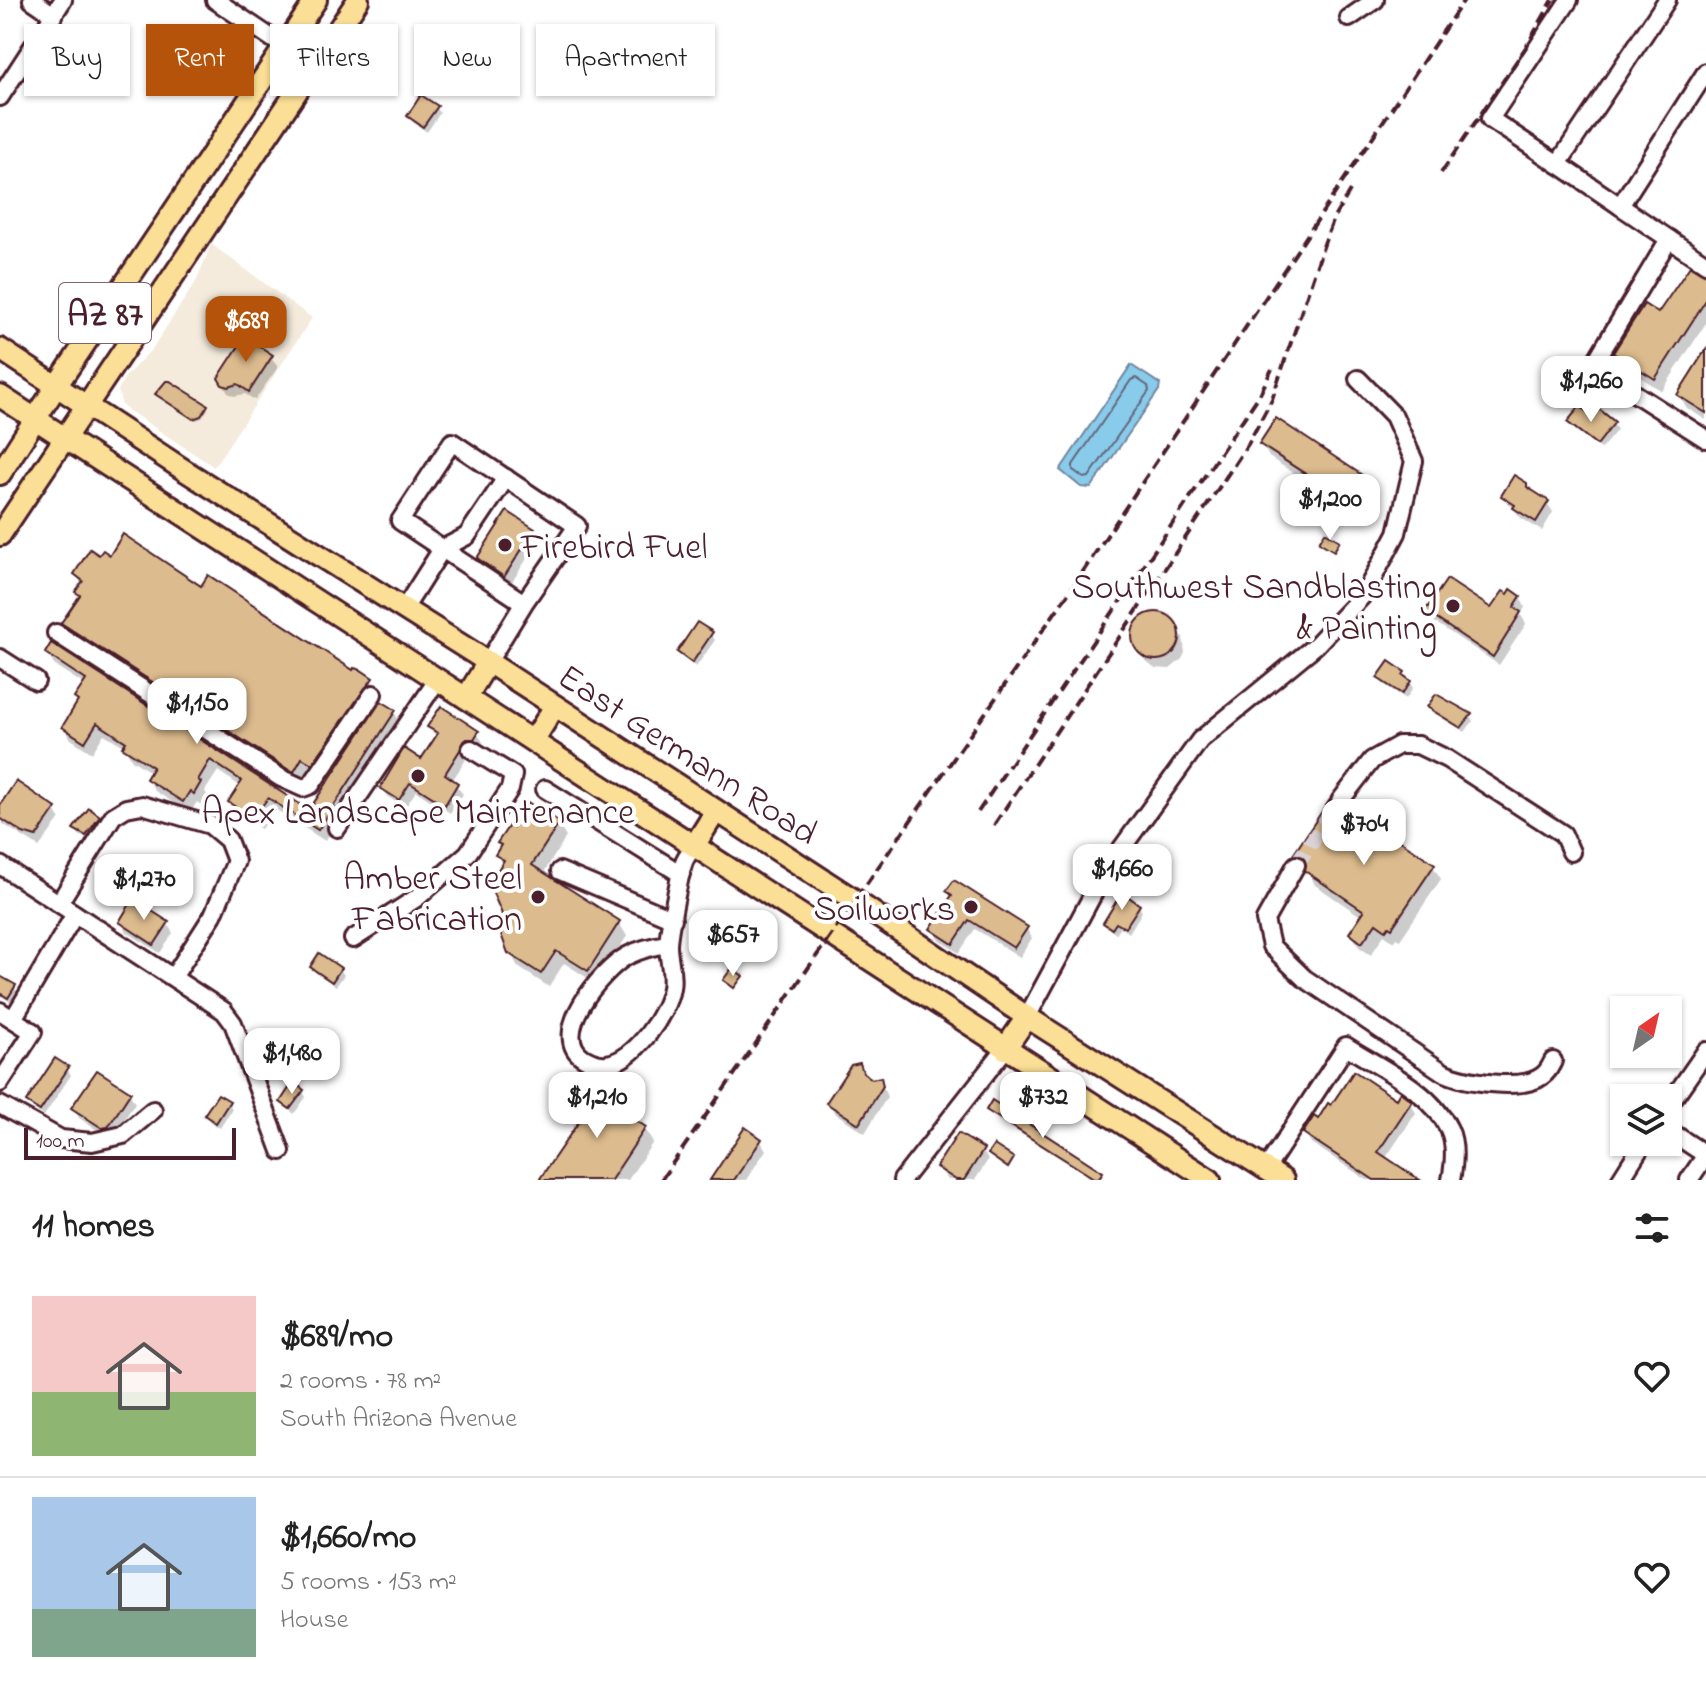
<!DOCTYPE html>
<meta charset="utf-8">
<style>
body{margin:0;font-family:"Indie Flower",sans-serif;background:#f2f2f2;color:#222;height:100vh;display:flex;flex-direction:column;font-size:30px;white-space:nowrap}
*{box-sizing:border-box;margin:0}
p{font-size:26px;color:#767676}
.icon{flex:none;width:44px;height:44px;fill:none;stroke:currentColor;stroke-width:2;stroke-linecap:round;stroke-linejoin:round}
.map{position:relative;height:1180px;overflow:hidden}
.details{display:flex;flex-direction:column;background:#fff;flex:1}
.details>*{flex:none}
.top-card{position:absolute;left:24px;top:24px;width:800px;height:72px;display:flex;gap:16px}
.needle{width:52px;rotate:34deg}
.buttons{position:absolute;left:1610px;top:996px;display:grid;gap:16px}
.buttons a{display:grid;place-items:center;width:72px;height:72px;border-radius:0px;background:#fff;box-shadow:0 2px 6px #0004;font-size:40px}
.scale{position:absolute;left:24px;bottom:20px;width:212px;box-sizing:border-box;padding-left:8px;border:4px solid #4a1f2b;border-top:0;font-size:22px;line-height:28px;white-space:nowrap;color:#4a1f2b;-webkit-text-stroke:6px #fff;paint-order:stroke}
.price{position:absolute;translate:-50% -68px;padding:0 18px;border-radius:16px;background:#fff;color:#222;font-size:26px;line-height:52px;filter:drop-shadow(0 2px 4px #0008)}
.price::after{content:'';position:absolute;left:50%;top:48px;width:24px;height:18px;margin-left:-12px;background:inherit;clip-path:polygon(0 0,100% 0,50% 100%)}
.price.on{background:#b45309;color:#fff}
ul{padding:0;list-style:none}
li{display:flex;align-items:center;gap:24px;height:200px;padding:0 32px}
li+li{border-top:2px solid #e0e0e0}
li span{display:grid;place-items:center;flex:none;width:224px;height:160px;border-radius:0px;color:#555}
li>.icon{margin-inline-start:auto}
span .icon{width:96px;height:96px;fill:#fffc;stroke-width:1}
li b{font-size:34px}
h2{display:flex;justify-content:space-between;align-items:center;height:96px;padding:0 32px;font-size:34px}
.chip{padding:0 28px;border-radius:0px;background:#fff;box-shadow:0 2px 6px #0004;font-size:28px;line-height:72px}
.chip.on{background:#b45309;color:#fff}
.map>svg:first-child{display:block}
.built{fill:#f4ebdd}
.water{fill:#89cbea;stroke:#70869e;stroke-width:2}
.shadow{fill:#0003}
.lines{fill:none;stroke-linecap:round;stroke-linejoin:round}
.shore{stroke:#636477;stroke-width:2}
.building{fill:#dcbb8e;stroke:#4a1f2b;stroke-width:2}
.minor-tunnel{stroke:#dbd2d5;stroke-width:16;stroke-dasharray:16 8;stroke-linecap:butt}
.minor-casing{stroke:#4a1f2b;stroke-width:22}
.major-casing{stroke:#4a1f2b;stroke-width:26}
.minor{stroke:#fff;stroke-width:16}
.major{stroke:#fbdf96;stroke-width:20}
.rail{stroke:#4a1f2b;stroke-width:4;stroke-dasharray:12 6;stroke-linecap:butt}
.poi-dot{fill:#4a1f2b;stroke:#fff;stroke-width:3}
.labels{text-anchor:middle;stroke-width:8;stroke-linejoin:round;paint-order:stroke}
.shield{fill:#fff;stroke:#80626b;stroke-width:2}
.shield-label{font-size:34px;font-weight:bold;fill:#4a1f2b}
.poi-label{font-size:36px;fill:#4a1f2b;stroke:#fff;text-anchor:end}
.street-label{font-size:36px;fill:#4a1f2b;stroke:#fff}
</style>
<div class="map">
<svg width="1706" height="1180" viewBox="0 0 1706 1180">
<rect width="100%" height="100%" fill="#fff"/>
<filter id="ink" filterUnits="userSpaceOnUse"><feTurbulence type="fractalNoise" baseFrequency=".0125" numOctaves="2"/><feDisplacementMap in="SourceGraphic" scale="16" xChannelSelector="R" yChannelSelector="G"/><feConvolveMatrix kernelMatrix="1 2 1 2 8 2 1 2 1" color-interpolation-filters="sRGB"/></filter>
<g filter="url(#ink)">
<polygon class="built" points="211,244 312,318 214,467 122,406 118,390 125,377 152,349 197,280"/>
<polygon class="water" points="1131,365 1160,384 1159,390 1091,488 1081,487 1060,470"/>
<g class="shadow">
<polygon points="436,107 440,113 427,132 413,122 409,116"/>
<polygon points="1706,278 1706,323 1662,391 1623,366 1616,353"/>
<polygon points="255,338 278,367 255,400 245,394 234,396 228,393 221,382"/>
<polygon points="1706,352 1706,420 1687,408 1679,395"/>
<polygon points="159,396 206,407 208,409 202,418 196,420"/>
<polygon points="1569,422 1613,423 1617,430 1601,449 1573,428"/>
<polygon points="1262,444 1361,477 1369,490 1354,513 1269,457"/>
<polygon points="1529,491 1547,503 1553,512 1542,531 1521,518 1503,496"/>
<polygon points="534,530 539,540 510,585 485,569 479,559"/>
<polygon points="100,558 202,588 354,673 371,680 379,693 320,777 311,771 302,784 72,637 64,624 81,598 77,592 82,585 76,574"/>
<polygon points="1520,597 1525,607 1521,615 1526,624 1499,665 1433,621 1428,611 1491,611"/>
<polygon points="1160,613 1172,620 1183,637 1185,653 1182,659 1170,669 1155,668 1144,659 1134,641 1136,627 1145,616"/>
<polygon points="711,634 715,640 696,667 683,658 679,652"/>
<polygon points="47,653 310,813 394,712 401,724 325,841 275,809 261,829 238,814 230,802 240,786 218,771 205,791 207,795 201,805 197,802 190,813 155,791 148,779 152,773 132,760 124,746 104,734 92,753 71,739 64,727 79,704 76,698 85,685 54,665"/>
<polygon points="1403,673 1413,688 1406,699 1383,684 1380,678"/>
<polygon points="1429,707 1470,716 1473,721 1465,732 1432,712"/>
<polygon points="430,727 477,733 483,742 479,748 467,753 465,761 452,781 463,794 450,813 416,791 405,808 388,797 383,788 422,762 437,738"/>
<polygon points="0,809 54,809 60,819 39,847 3,824"/>
<polygon points="1333,812 1433,866 1441,879 1400,940 1397,938 1394,942 1384,935 1371,955 1359,947 1351,933 1362,917 1315,885 1307,868 1303,868 1295,855"/>
<polygon points="98,817 102,823 90,841 79,835 76,829"/>
<polygon points="558,824 566,837 543,874 619,923 627,936 597,984 564,963 549,987 518,967 510,952 504,914 503,865 497,855 502,847 500,843 514,829"/>
<polygon points="949,891 1026,928 1032,938 1020,957 975,929 959,953 938,939 933,929 953,898"/>
<polygon points="1139,906 1142,912 1129,933 1120,927 1116,934 1109,929 1105,923"/>
<polygon points="121,922 167,923 173,933 160,953 127,932"/>
<polygon points="313,967 340,969 344,975 336,986 316,973"/>
<polygon points="0,978 14,987 18,993 12,1003 0,995"/>
<polygon points="67,1069 71,1075 44,1116 32,1108 29,1102"/>
<polygon points="865,1076 872,1081 880,1079 887,1097 865,1133 835,1113 829,1104"/>
<polygon points="302,1091 306,1097 294,1114 282,1102"/>
<polygon points="129,1093 135,1103 113,1137 109,1138 79,1118 74,1108"/>
<polygon points="588,1093 631,1105 639,1119 636,1123 645,1129 653,1142 628,1180 545,1180 594,1103"/>
<polygon points="1396,1102 1410,1103 1416,1113 1385,1159 1417,1180 1367,1180 1311,1143 1305,1133 1318,1121"/>
<polygon points="229,1103 232,1109 220,1128 210,1122 207,1116"/>
<polygon points="988,1110 1101,1173 1103,1176 1100,1180 1094,1180"/>
<polygon points="760,1140 766,1150 746,1180 712,1180"/>
<polygon points="982,1150 988,1160 975,1180 948,1180 938,1167"/>
</g>
<g class="lines">
<polygon class="shore" points="1136,378 1148,386 1149,391 1089,477 1084,478 1073,470 1073,465 1131,380"/>
</g>
<g class="building">
<polygon points="421,95 438,106 423,127 407,116"/>
<polygon points="1690,266 1706,275 1706,300 1655,379 1613,353 1644,304 1658,313"/>
<polygon points="248,332 256,337 256,344 273,355 249,392 238,384 229,387 222,385 218,378"/>
<polygon points="1706,349 1706,413 1677,395"/>
<polygon points="166,381 170,381 208,405 201,416 193,419 155,394"/>
<polygon points="1580,406 1593,417 1599,409 1615,422 1597,445 1567,422"/>
<polygon points="1276,418 1362,475 1346,500 1259,444"/>
<polygon points="1514,475 1527,483 1527,487 1549,501 1536,522 1513,508 1515,505 1501,496"/>
<polygon points="507,511 535,529 504,577 477,558"/>
<polygon points="1325,532 1340,541 1334,551 1319,542"/>
<polygon points="123,534 201,586 208,575 353,670 354,668 361,670 373,678 312,764 302,758 294,772 286,768 61,623 80,595 75,592 83,581 74,574 90,549 99,555 103,550 110,555"/>
<polygon points="1447,579 1491,608 1503,591 1508,594 1511,589 1521,596 1514,607 1521,612 1493,657 1425,611"/>
<circle cx="1156" cy="636" r="24"/>
<polygon points="697,622 713,632 692,663 677,652"/>
<polygon points="51,643 309,810 381,701 396,710 318,830 268,798 253,818 228,802 242,781 210,760 198,780 201,782 194,794 190,791 183,802 146,779 153,767 122,747 126,742 97,723 85,742 62,727 78,701 74,698 86,680 45,653"/>
<polygon points="1389,661 1405,672 1403,675 1411,681 1402,694 1377,678"/>
<polygon points="1436,694 1472,714 1461,728 1427,707"/>
<polygon points="441,706 479,731 474,739 467,739 462,743 460,750 445,774 458,783 445,805 410,783 399,800 380,788 404,748 421,759 438,733 427,727"/>
<polygon points="16,781 56,808 36,837 23,833 0,818 0,805"/>
<polygon points="1329,801 1334,810 1343,811 1349,807 1435,864 1392,928 1389,926 1386,930 1376,923 1362,943 1349,933 1364,911 1305,871 1305,859 1301,855 1293,855"/>
<polygon points="529,803 560,822 532,865 620,921 588,971 556,951 541,974 508,953 496,921 502,914 489,884 504,860 495,855 501,845 497,843 510,824 513,827"/>
<polygon points="89,808 100,816 86,836 73,829"/>
<polygon points="954,880 1028,927 1014,948 969,920 953,944 930,929 952,895 946,891"/>
<polygon points="1122,892 1140,905 1125,928 1116,923 1112,929 1103,923"/>
<polygon points="133,899 169,922 154,945 119,922"/>
<polygon points="319,953 341,968 332,982 310,967"/>
<polygon points="732,968 743,976 734,988 723,980"/>
<polygon points="0,976 16,985 8,998 0,993"/>
<polygon points="55,1058 69,1067 40,1111 26,1102"/>
<polygon points="860,1063 863,1072 872,1079 881,1077 883,1086 859,1124 826,1103 851,1065"/>
<polygon points="97,1070 131,1092 108,1127 102,1128 71,1108"/>
<polygon points="1354,1071 1396,1099 1400,1092 1412,1101 1378,1152 1420,1180 1374,1180 1303,1133 1314,1116 1318,1119 1328,1103 1331,1105"/>
<polygon points="293,1082 304,1090 290,1109 280,1102"/>
<polygon points="594,1082 598,1085 600,1082 633,1104 626,1114 646,1127 611,1180 539,1180 593,1101 586,1093"/>
<polygon points="218,1094 230,1101 216,1123 204,1115"/>
<polygon points="992,1100 1103,1172 1097,1180 986,1110"/>
<polygon points="745,1127 762,1139 734,1180 710,1180"/>
<polygon points="958,1133 984,1149 964,1180 956,1180 936,1167"/>
<polygon points="994,1145 1014,1158 1008,1168 988,1154"/>
</g>
<g class="lines">
<polyline class="minor-tunnel" points="1296,865 1340,801"/>
<defs>
<g id="minor">
<polyline points="32,0 54,15"/>
<polyline points="215,0 313,66"/>
<polyline points="1349,18 1375,0"/>
<polyline points="1706,72 1620,206 1706,264"/>
<polyline points="0,97 63,0"/>
<polyline points="1558,164 1490,119 1569,0"/>
<polyline points="1620,206 1558,164 1667,0"/>
<polyline points="1669,239 1597,359 1598,370 1706,439"/>
<polyline points="404,609 442,549 467,536 506,478"/>
<polyline points="56,633 281,778 303,788 311,785 373,694"/>
<polyline points="0,658 36,681"/>
<polyline points="488,662 524,603 577,526 452,442 400,521 524,603"/>
<polyline points="545,789 681,874"/>
<polyline points="1340,801 1372,760 1399,745 1418,745 1447,759 1563,834 1571,852"/>
<polyline points="337,828 438,679"/>
<polyline points="0,865 224,1011 233,1023 281,1151"/>
<path d="M 1296,865 L 1265,920 L 1271,946 L 1304,978 L 1443,1072 C 1464,1082 1523,1091 1542,1076 C 1548,1072 1550,1067 1553,1061"/>
<polyline points="560,871 673,919"/>
<polyline points="59,903 113,816 126,808 142,805 210,825 228,840 236,861 213,915 174,976"/>
<polyline points="353,939 418,897 468,853 510,789 513,775 471,749"/>
<path d="M 668,944 C 653,946 640,949 627,956 C 602,970 547,1035 584,1058 C 591,1062 600,1065 607,1064 C 635,1060 667,1014 671,988 C 674,973 668,960 668,945 C 668,934 680,872 684,862 C 686,856 691,851 694,846"/>
<polyline points="0,1011 33,1032 0,1083"/>
<polyline points="1027,1017 1106,870 1200,740 1316,645 1365,593 1397,533 1414,461 1394,416 1358,379"/>
<polyline points="13,1019 75,914"/>
<polyline points="0,1105 61,1139 92,1142 123,1135 153,1110"/>
<polyline points="1668,1106 1706,1051"/>
<polyline points="1668,1130 1706,1155"/>
<path d="M 1266,1169 L 1346,1046 C 1382,1069 1430,1090 1449,1129 C 1456,1144 1454,1165 1451,1180"/>
<polyline points="902,1180 1005,1049"/>
<polyline points="1620,1180 1644,1142"/>
<polyline points="1689,1180 1706,1155"/>
</g>
<g id="major">
<polyline points="0,349 184,470 488,662 854,900 1027,1017 1283,1180"/>
<polyline points="0,396 1210,1180"/>
<polyline points="0,474 57,385 316,0"/>
<polyline points="0,535 358,0"/>
<polyline points="466,698 488,662"/>
<polyline points="533,741 555,706"/>
<polyline points="694,846 716,811"/>
<polyline points="1005,1049 1027,1017"/>
</g>
</defs>
<use href="#minor" class="minor-casing"/>
<use href="#major" class="major-casing"/>
<use href="#minor" class="minor"/>
<use href="#major" class="major"/>
<g class="rail">
<polyline points="1441,173 1526,47 1553,0"/>
<polyline points="978,812 1260,394 1272,369"/>
<polyline points="994,825 1248,444 1272,399 1325,241 1335,216 1350,191"/>
<polyline points="661,1180 1070,591 1464,0"/>
</g>
</g>
</g>
<g class="poi-dot">
<circle cx="505" cy="545" r="8"/>
<circle cx="1453" cy="606" r="8"/>
<circle cx="418" cy="776" r="8"/>
<circle cx="538" cy="897" r="8"/>
<circle cx="971" cy="907" r="8"/>
</g>
<g class="labels">
<rect class="shield" x="59" y="283" width="92" height="60" rx="6"/>
<g class="shield-label">
<text x="105" y="325">AZ 87</text>
</g>
<g class="poi-label">
<text x="521" y="558" text-anchor="start">Firebird Fuel</text>
<text x="1437" y="598">Southwest Sandblasting<tspan x="1437" dy="41">&amp; Painting</tspan></text>
<text x="418" y="823" text-anchor="middle">Apex Landscape Maintenance</text>
<text x="522" y="889">Amber Steel<tspan x="522" dy="41">Fabrication</tspan></text>
<text x="955" y="920">Soilworks</text>
</g>
<g class="street-label">
<text transform="translate(689 753) rotate(33)" y="13">East Germann Road</text>
</g>
</g>
</svg>
<div class="buttons">
<a><svg class="needle" viewBox="-14 -14 28 28"><path d="M0-13l5 13h-10z" fill="#e53935"/><path d="M0 13l5-13h-10z" fill="#767676"/></svg></a>
<a><svg class="icon" aria-label="layers" viewBox="0 0 24 24"><path d="M12 4l9 5-9 5-9-5zM3 14l9 5 9-5"/></svg></a>
</div>
<div class="scale">100 m</div>
<b class="price on" style="left:246px;top:364px">$689</b>
<b class="price" style="left:1591px;top:424px">$1,260</b>
<b class="price" style="left:1330px;top:542px">$1,200</b>
<b class="price" style="left:197px;top:746px">$1,150</b>
<b class="price" style="left:1364px;top:867px">$704</b>
<b class="price" style="left:1122px;top:912px">$1,660</b>
<b class="price" style="left:144px;top:922px">$1,270</b>
<b class="price" style="left:733px;top:978px">$657</b>
<b class="price" style="left:292px;top:1096px">$1,480</b>
<b class="price" style="left:597px;top:1140px">$1,210</b>
<b class="price" style="left:1043px;top:1140px">$732</b>
<div class="top-card">
<a class="chip">Buy</a>
<a class="chip on">Rent</a>
<a class="chip">Filters</a>
<a class="chip">New</a>
<a class="chip">Apartment</a>
</div>
</div>
<section class="details">
<h2>11 homes<svg class="icon" aria-label="filters" viewBox="0 0 24 24"><path d="M4 7h16M4 17h16"/><circle cx="9" cy="7" r="2"/><circle cx="15" cy="17" r="2"/></svg></h2>
<ul>
<li><span style="background:linear-gradient(#f6c9c9 60%,#8fb573 0)"><svg class="icon" aria-label="home" viewBox="0 0 24 24"><path d="M3 11l9-7 9 7M6 9v11h12V9"/></svg></span><div><b>$689/mo</b><p>2 rooms · 78 m²</p><p>South Arizona Avenue</p></div><svg class="icon" aria-label="heart" viewBox="0 0 24 24"><path d="M12 20l-8-8c-3-5 5-10 8-4 3-6 11-1 8 4z"/></svg></li>
<li><span style="background:linear-gradient(#a9c7e8 70%,#7fa58c 0)"><svg class="icon" aria-label="home" viewBox="0 0 24 24"><path d="M3 11l9-7 9 7M6 9v11h12V9"/></svg></span><div><b>$1,660/mo</b><p>5 rooms · 153 m²</p><p>House</p></div><svg class="icon" aria-label="heart" viewBox="0 0 24 24"><path d="M12 20l-8-8c-3-5 5-10 8-4 3-6 11-1 8 4z"/></svg></li>
</ul>
</section>
